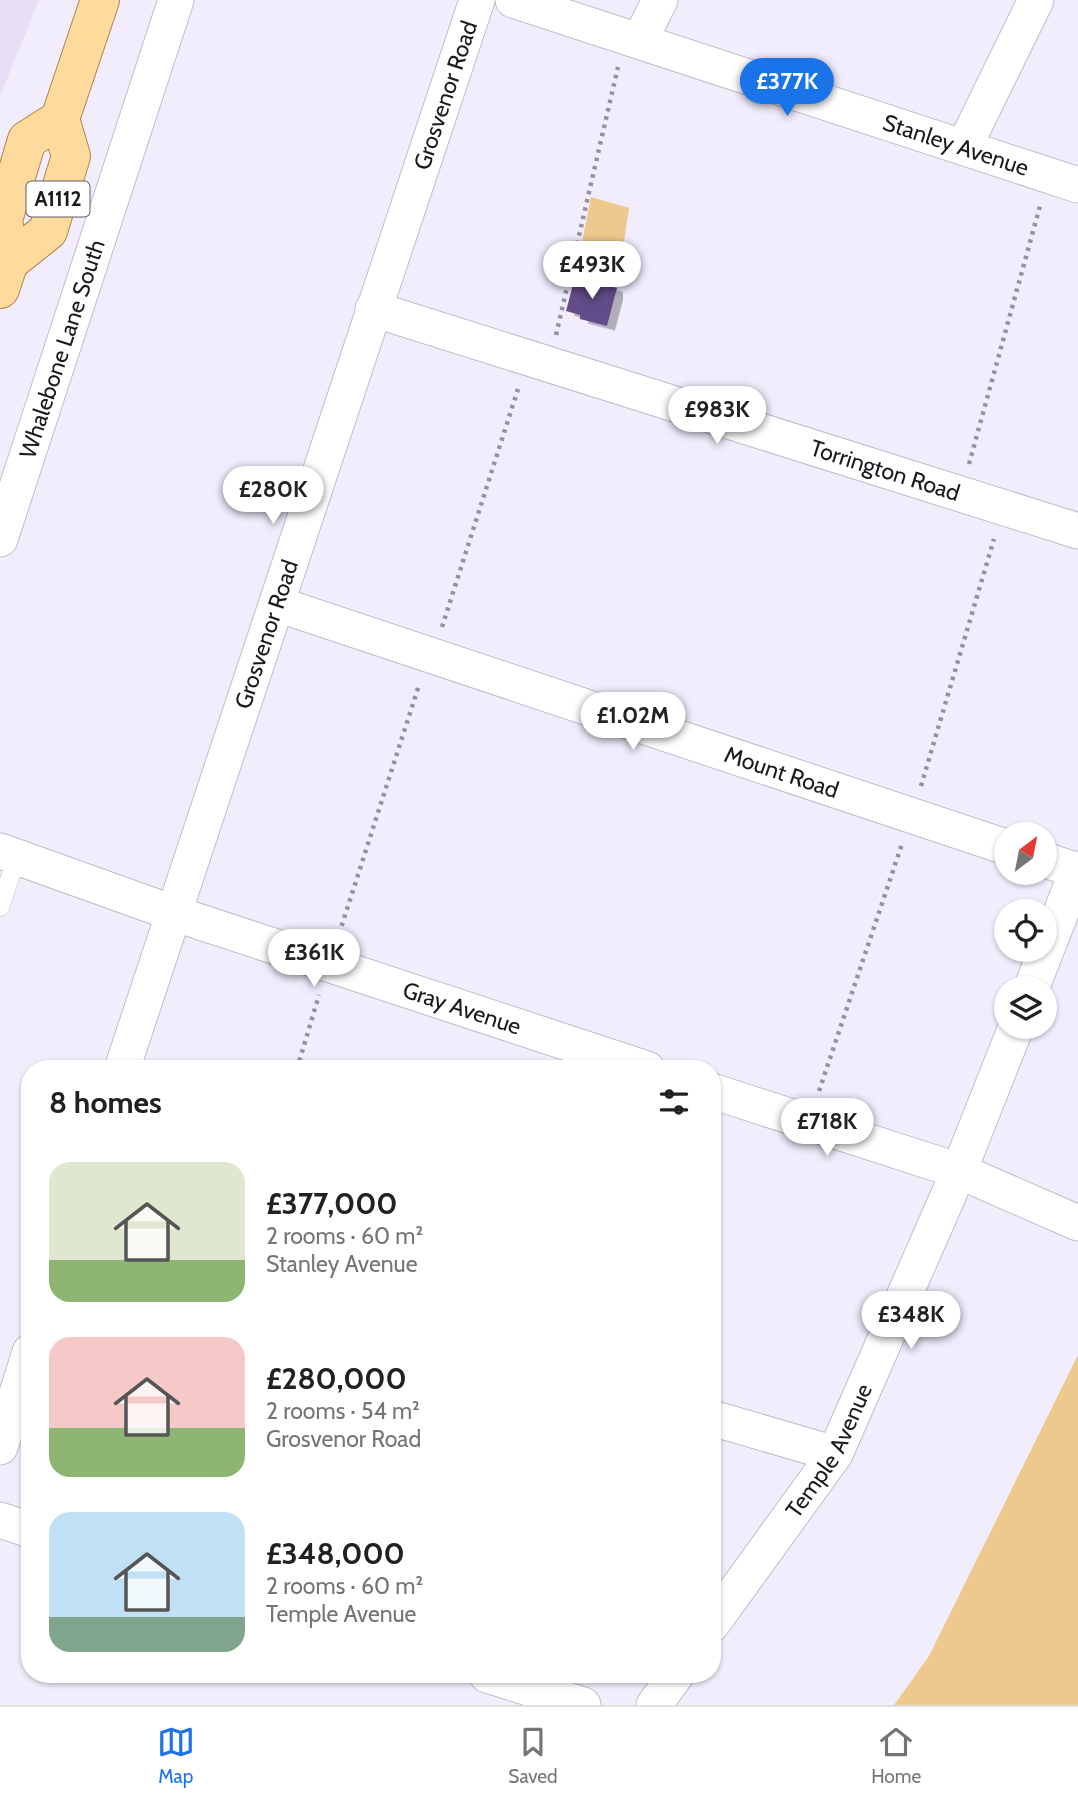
<!DOCTYPE html>
<meta charset="utf-8">
<style>
body{margin:0;font-family:Cabin,sans-serif;background:#f2f2f2;color:#202124;height:100vh;display:flex;flex-direction:column;font-size:26px;white-space:nowrap}
*{box-sizing:border-box;margin:0}
p{font-size:23px;color:#757577}
.icon{flex:none;width:38px;height:38px;fill:none;stroke:currentColor;stroke-width:2;stroke-linecap:round;stroke-linejoin:round}
.map{position:relative;flex:1;overflow:hidden}
.side{position:absolute;left:21px;top:1060px;width:700px;height:623px;display:flex;flex-direction:column;background:#fff;border-radius:28px;box-shadow:0 2px 5px #0004}
.side>*{flex:none}
.needle{width:46px;rotate:32deg}
.buttons{position:absolute;left:994px;top:822px;display:grid;gap:14px}
.buttons a{display:grid;place-items:center;width:63px;height:63px;border-radius:50%;background:#fff;box-shadow:0 2px 5px #0004;font-size:35px}
.price{position:absolute;translate:-50% -60px;padding:0 16px;border-radius:24px;background:#fff;color:#222;font-size:23px;line-height:46px;filter:drop-shadow(0 2px 4px #0008)}
.price::after{content:'';position:absolute;left:50%;top:42px;width:21px;height:16px;margin-left:-10px;background:inherit;clip-path:polygon(0 0,100% 0,50% 100%)}
.price.active{background:#1a73e8;color:#fff}
ul{padding:0;list-style:none}
li{display:flex;align-items:center;gap:21px;height:175px;padding:0 28px}
li span{display:grid;place-items:center;flex:none;width:196px;height:140px;border-radius:21px;color:#555}
li>.icon{margin-inline-start:auto}
span .icon{width:84px;height:84px;fill:#fffc;stroke-width:1}
li b{font-size:30px}
h2{display:flex;justify-content:space-between;align-items:center;height:84px;padding:0 28px;font-size:30px}
.dock{display:flex;justify-content:space-around;align-items:center;height:98px;border-top:2px solid #e0e0e0;background:#fff;font-size:19px;color:#757577}
.dock a{display:grid;justify-items:center;gap:4px}
.dock .active{color:#1a73e8}
.map>svg:first-child{display:block}
.built{fill:#e6dff5}
.green{fill:#eec98e}
.building{fill:#624b89;filter:url(#shadow)}
.lines{fill:none;stroke-linecap:round;stroke-linejoin:round}
.service-casing{stroke:#c1bdcb;stroke-width:19}
.minor-casing{stroke:#c1bdcb;stroke-width:37}
.primary-casing{stroke:#af8747;stroke-width:40}
.path{stroke:#95929d;stroke-width:4.5;stroke-dasharray:3.5 5;stroke-linecap:butt}
.service{stroke:#fff;stroke-width:18}
.minor{stroke:#fff;stroke-width:35}
.primary{stroke:#feda9d;stroke-width:38}
.labels{text-anchor:middle;stroke-width:7;stroke-linejoin:round;paint-order:stroke}
.shield{fill:#fff;stroke:#5f5e62;stroke-width:2}
.shield-label{font-size:21px;font-weight:bold;fill:#1b191f}
.street-label{font-size:23px;fill:#1b191f;stroke:#fff}
</style>
<div class="map">
<svg width="1078" height="1705" viewBox="0 0 1078 1705">
<defs>
<filter id="shadow"><feDropShadow dx="8" dy="4.5" stdDeviation="0" flood-color="#0004"/></filter>
</defs>
<rect width="100%" height="100%" fill="#f2edfd"/>
<polygon class="built" points="0,0 39,0 0,96"/>
<g class="green">
<polygon points="591,197 629,208 617,288 575,277"/>
<polygon points="1078,1355 1078,1705 894,1705 929,1656"/>
</g>
<polygon class="building" points="575,277 617,288 607,326 580,319 580,315 566,311"/>
<g class="lines">
<defs>
<polyline id="service" points="0,907 17,857"/>
<g id="minor">
<path id="s1" d="M 513,0 L 1078,185"/>
<polyline points="640,40 660,0"/>
<polyline points="964,147 1036,0"/>
<path id="s2" d="M 373,309 L 1078,531"/>
<path id="s3" d="M 0,539 L 176,0"/>
<path id="s4" d="M 277,604 L 1006,847"/>
<path id="s5" d="M 0,851 L 173,913 L 647,1069"/>
<polyline points="1045,860 1078,871"/>
<polyline points="1031,989 1078,869"/>
<path id="s6" d="M 122,1069 L 477,0"/>
<polyline points="712,1091 959,1171 1078,1223"/>
<polyline points="712,1418 835,1454"/>
<polyline points="0,1447 30,1352"/>
<polyline points="0,1520 30,1530"/>
<path id="s7" d="M 712,1624 L 835,1454 L 959,1171 L 1016,1027"/>
<polyline points="487,1675 583,1705"/>
<polyline points="654,1705 676,1675"/>
</g>
<g id="primary">
<polyline points="9,262 48,231 71,156 60,119 100,0"/>
<polyline points="0,289 9,262 3,220 27,140 60,119"/>
</g>
</defs>
<use href="#service" class="service-casing"/>
<use href="#minor" class="minor-casing"/>
<use href="#primary" class="primary-casing"/>
<g class="path">
<polyline points="556,335 618,67"/>
<polyline points="969,464 1040,206"/>
<polyline points="442,627 518,389"/>
<polyline points="921,786 994,539"/>
<polyline points="339,934 419,685"/>
<polyline points="297,1069 319,995"/>
<polyline points="819,1091 902,844"/>
</g>
<use href="#service" class="service"/>
<use href="#minor" class="minor"/>
<use href="#primary" class="primary"/>
</g>
<g class="labels">
<rect class="shield" x="26.5" y="181.5" width="63" height="35" rx="5"/>
<g class="shield-label">
<text x="58" y="206">A1112</text>
</g>
<g class="street-label">
<text dy="8" stroke="none"><textPath href="#s6" startOffset="1026">Grosvenor Road</textPath></text>
<text dy="8" stroke="none"><textPath href="#s1" startOffset="466">Stanley Avenue</textPath></text>
<text dy="8" stroke="none"><textPath href="#s3" startOffset="200">Whalebone Lane South</textPath></text>
<text dy="8" stroke="none"><textPath href="#s2" startOffset="537">Torrington Road</textPath></text>
<text dy="8" stroke="none"><textPath href="#s6" startOffset="458">Grosvenor Road</textPath></text>
<text dy="8" stroke="none"><textPath href="#s4" startOffset="532">Mount Road</textPath></text>
<text dy="8" stroke="none"><textPath href="#s5" startOffset="488">Gray Avenue</textPath></text>
<text dy="8" stroke="none"><textPath href="#s7" startOffset="210">Temple Avenue</textPath></text>
</g>
</g>
</svg>
<div class="buttons">
<a><svg class="needle" viewBox="-14 -14 28 28"><path d="M0-13l5 13h-10z" fill="#e53935"/><path d="M0 13l5-13h-10z" fill="#757577"/></svg></a>
<a><svg class="icon" aria-label="locate" viewBox="0 0 24 24"><circle cx="12" cy="12" r="6"/><path d="M12 2v4M12 18v4M2 12h4M18 12h4"/></svg></a>
<a><svg class="icon" aria-label="layers" viewBox="0 0 24 24"><path d="M12 4l9 5-9 5-9-5zM3 14l9 5 9-5"/></svg></a>
</div>
<b class="price active" style="left:787px;top:118px">£377K</b>
<b class="price" style="left:592px;top:301px">£493K</b>
<b class="price" style="left:717px;top:446px">£983K</b>
<b class="price" style="left:273px;top:526px">£280K</b>
<b class="price" style="left:633px;top:752px">£1.02M</b>
<b class="price" style="left:314px;top:989px">£361K</b>
<b class="price" style="left:827px;top:1158px">£718K</b>
<b class="price" style="left:911px;top:1351px">£348K</b>
<section class="side">
<h2>8 homes<svg class="icon" aria-label="filters" viewBox="0 0 24 24"><path d="M4 7h16M4 17h16"/><circle cx="9" cy="7" r="2"/><circle cx="15" cy="17" r="2"/></svg></h2>
<ul>
<li><span style="background:linear-gradient(#dfe7d0 70%,#8fb573 0)"><svg class="icon" aria-label="home" viewBox="0 0 24 24"><path d="M3 11l9-7 9 7M6 9v11h12V9"/></svg></span><div><b>£377,000</b><p>2 rooms · 60 m²</p><p>Stanley Avenue</p></div></li>
<li><span style="background:linear-gradient(#f6c9c9 65%,#8fb573 0)"><svg class="icon" aria-label="home" viewBox="0 0 24 24"><path d="M3 11l9-7 9 7M6 9v11h12V9"/></svg></span><div><b>£280,000</b><p>2 rooms · 54 m²</p><p>Grosvenor Road</p></div></li>
<li><span style="background:linear-gradient(#bfe0f5 75%,#7fa58c 0)"><svg class="icon" aria-label="home" viewBox="0 0 24 24"><path d="M3 11l9-7 9 7M6 9v11h12V9"/></svg></span><div><b>£348,000</b><p>2 rooms · 60 m²</p><p>Temple Avenue</p></div></li>
</ul>
</section>
</div>
<nav class="dock">
<a class="active"><svg class="icon" aria-label="map" viewBox="0 0 24 24"><path d="M3 6l6-2 6 2 6-2v14l-6 2-6-2-6 2zM9 4v14M15 6v14"/></svg>Map</a>
<a><svg class="icon" aria-label="saved" viewBox="0 0 24 24"><path d="M7 4h10v16l-5-4-5 4z"/></svg>Saved</a>
<a><svg class="icon" aria-label="home" viewBox="0 0 24 24"><path d="M3 11l9-7 9 7M6 9v11h12V9"/></svg>Home</a>
</nav>
